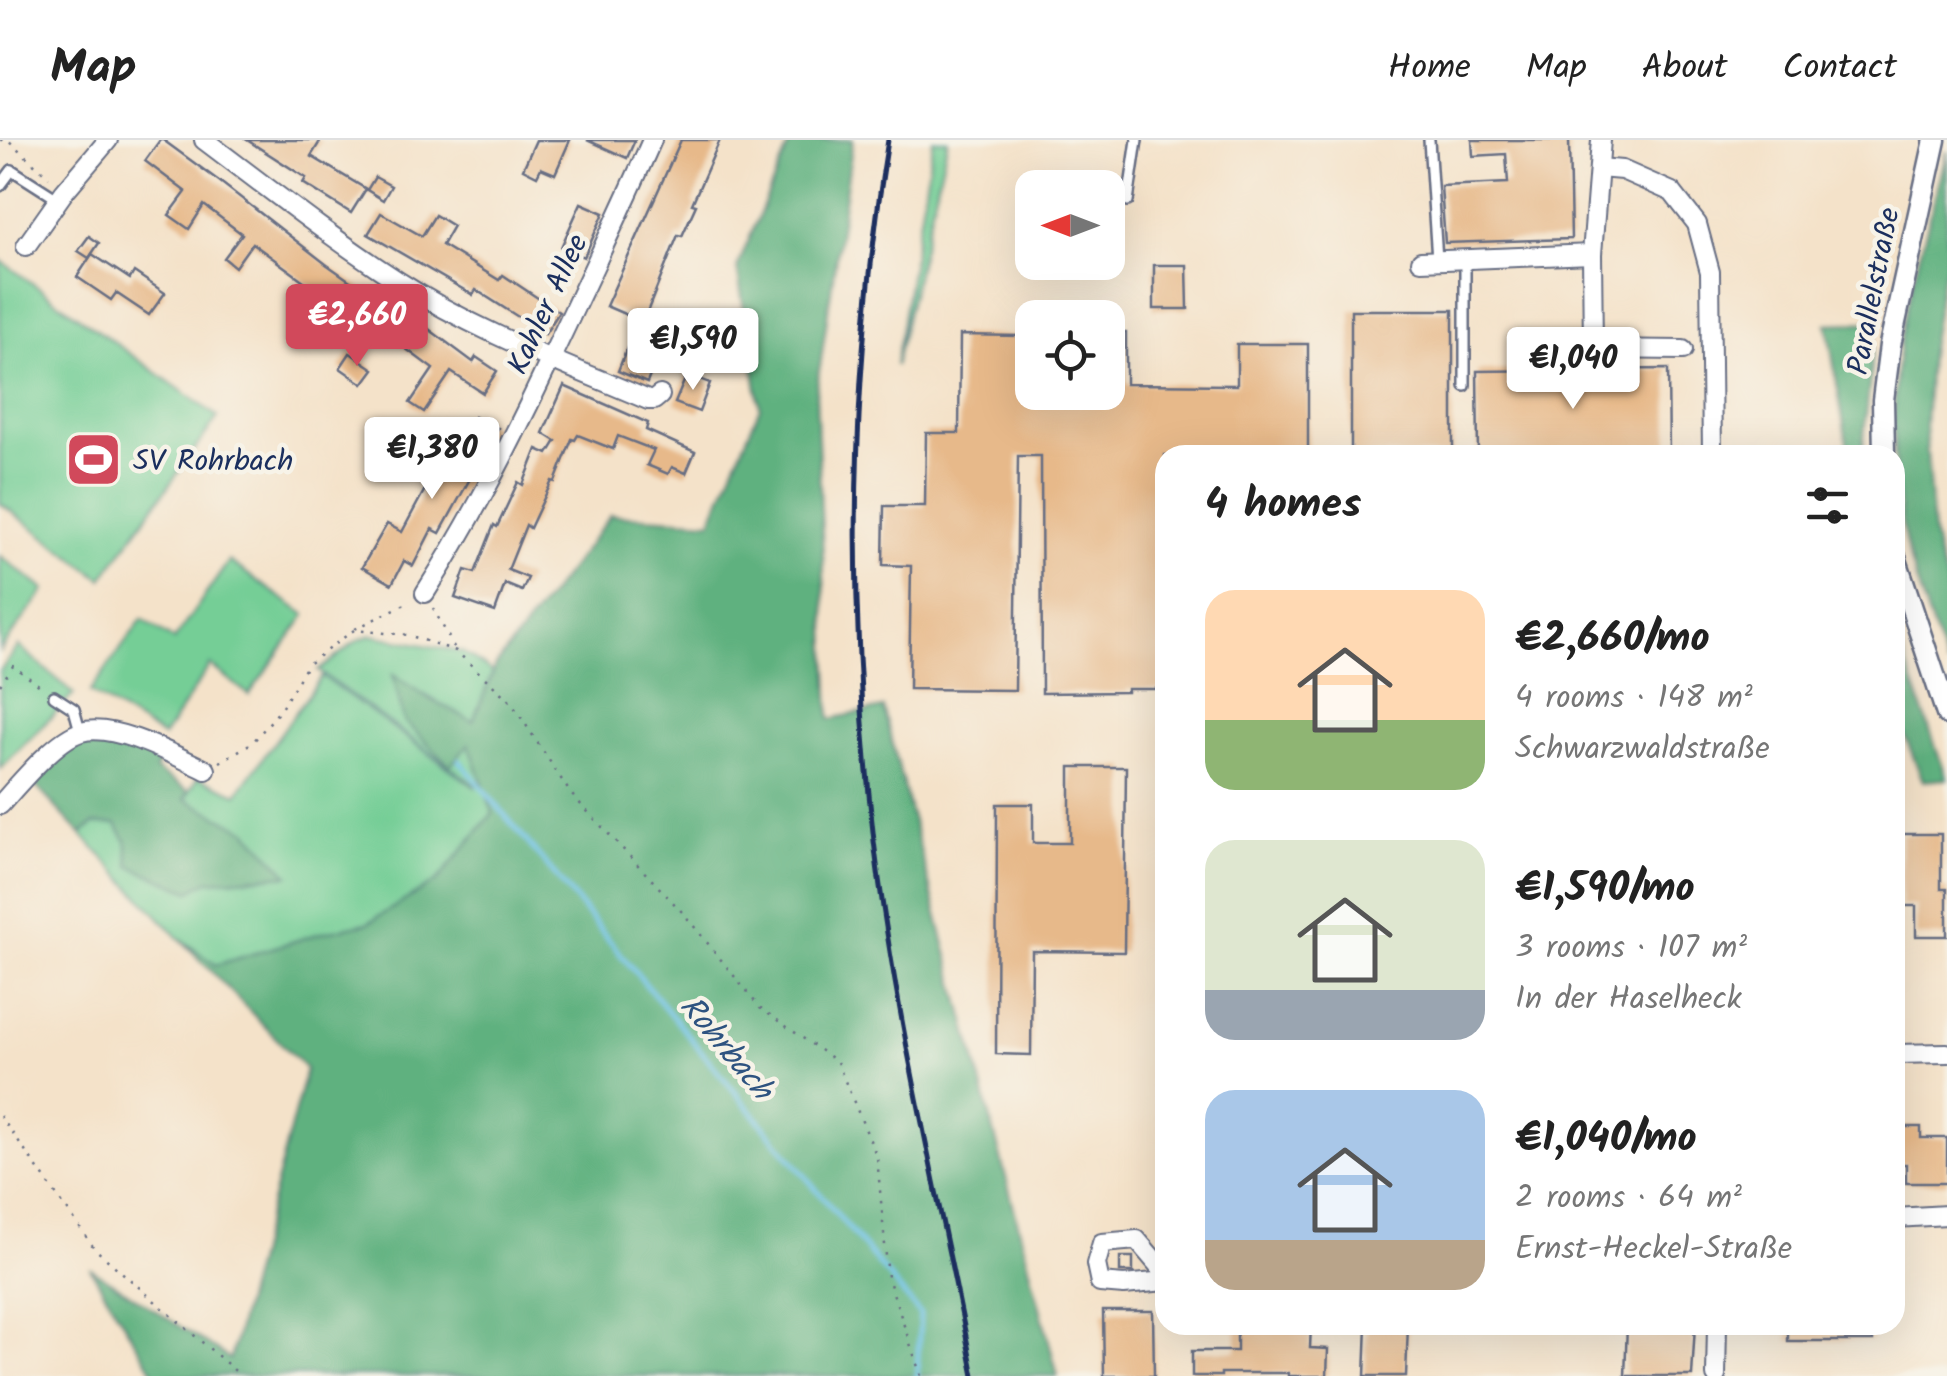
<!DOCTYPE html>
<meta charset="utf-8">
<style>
body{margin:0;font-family:Kalam,sans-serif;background:#f6f6f6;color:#222;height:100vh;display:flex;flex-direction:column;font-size:38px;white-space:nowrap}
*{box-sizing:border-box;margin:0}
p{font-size:32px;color:#767676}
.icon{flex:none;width:55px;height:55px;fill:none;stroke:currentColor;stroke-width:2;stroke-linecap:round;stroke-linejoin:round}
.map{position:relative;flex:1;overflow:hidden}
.panel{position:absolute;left:1155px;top:305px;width:750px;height:890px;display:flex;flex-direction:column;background:#fff;border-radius:30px;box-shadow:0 10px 40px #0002}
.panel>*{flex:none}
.needle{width:65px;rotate:270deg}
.controls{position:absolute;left:1015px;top:30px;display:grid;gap:20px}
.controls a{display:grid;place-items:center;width:110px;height:110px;border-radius:20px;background:#fff;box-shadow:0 10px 40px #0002;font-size:50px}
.price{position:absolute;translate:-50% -85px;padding:0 22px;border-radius:10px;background:#fff;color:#222;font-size:32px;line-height:65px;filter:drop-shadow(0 2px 5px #0008)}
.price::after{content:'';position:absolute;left:50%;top:60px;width:30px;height:22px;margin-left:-15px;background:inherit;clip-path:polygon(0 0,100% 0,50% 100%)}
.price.on{background:#d1495b;color:#fff}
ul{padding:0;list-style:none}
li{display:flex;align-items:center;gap:30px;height:250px;padding:0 50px}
li span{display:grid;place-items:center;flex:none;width:280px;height:200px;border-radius:30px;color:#555}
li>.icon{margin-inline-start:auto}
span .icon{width:120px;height:120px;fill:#fffc;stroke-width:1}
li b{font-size:42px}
h2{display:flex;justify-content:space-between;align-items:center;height:120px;padding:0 50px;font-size:42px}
header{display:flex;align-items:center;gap:60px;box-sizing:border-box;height:140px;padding:0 50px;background:#fff;border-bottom:2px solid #e0e0e0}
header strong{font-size:48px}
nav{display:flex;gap:55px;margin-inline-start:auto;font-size:35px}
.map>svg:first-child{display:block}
.green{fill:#74ce96;stroke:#487e7a;stroke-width:2.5}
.forest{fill:#5fb17f;stroke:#3d706e;stroke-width:2.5}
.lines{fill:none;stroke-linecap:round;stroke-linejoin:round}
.stream{stroke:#68c0e5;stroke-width:5}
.building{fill:#e7b98a}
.service-casing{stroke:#676e83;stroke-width:14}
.minor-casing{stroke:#676e83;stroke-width:22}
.tertiary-casing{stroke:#676e83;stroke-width:25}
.path{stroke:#676e83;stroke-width:2.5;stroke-dasharray:2.5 8;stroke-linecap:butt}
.service{stroke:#fff;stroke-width:9}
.minor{stroke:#fff;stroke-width:18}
.tertiary{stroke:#fff;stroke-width:20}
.rail{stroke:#1b2f5e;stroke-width:5}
.labels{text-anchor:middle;stroke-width:9;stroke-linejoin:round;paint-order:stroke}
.street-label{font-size:30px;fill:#1b2f5e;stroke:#f7f3e8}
.poi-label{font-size:30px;fill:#1b2f5e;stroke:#f7f3e8;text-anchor:start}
.water-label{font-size:32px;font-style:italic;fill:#2e5380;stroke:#f7f3e8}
</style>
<header>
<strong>Map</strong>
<nav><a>Home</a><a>Map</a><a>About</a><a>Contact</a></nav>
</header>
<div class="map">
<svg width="1947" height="1236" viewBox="0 0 1947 1236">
<rect width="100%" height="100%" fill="#f7f3e8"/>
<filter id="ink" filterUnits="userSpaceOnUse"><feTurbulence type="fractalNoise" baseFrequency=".01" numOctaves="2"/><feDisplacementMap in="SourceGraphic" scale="20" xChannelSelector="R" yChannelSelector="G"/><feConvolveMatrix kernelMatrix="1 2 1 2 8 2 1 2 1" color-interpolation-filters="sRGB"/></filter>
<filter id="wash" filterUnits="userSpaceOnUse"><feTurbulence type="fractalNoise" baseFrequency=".0048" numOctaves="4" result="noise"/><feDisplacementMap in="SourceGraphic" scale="40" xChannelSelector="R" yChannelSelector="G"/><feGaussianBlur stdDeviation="2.25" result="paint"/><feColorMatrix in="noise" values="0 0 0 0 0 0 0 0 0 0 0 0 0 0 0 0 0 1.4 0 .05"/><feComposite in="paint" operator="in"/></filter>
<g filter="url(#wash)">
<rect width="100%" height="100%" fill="#f4e2c9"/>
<g class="green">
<polygon points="933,0 948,0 895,226"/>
<polygon points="0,120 218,277 102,439 0,363"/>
<polygon points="0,416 45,450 0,511"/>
<polygon points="229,421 306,475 249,555 210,525 163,597 90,552 142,479 174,500"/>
<polygon points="371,495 462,512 493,532 473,582 393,537 450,626 469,603 493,673 437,741 368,783 321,793 216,825 179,798 81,694 94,684 116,684 126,700 208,741 288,735 247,691 185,659 198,637 237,654 322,536 475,647 475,645 318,531 358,500"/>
<polygon points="19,506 74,554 0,629 0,531"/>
</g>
<g class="forest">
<polygon points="791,0 853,0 816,254 830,579 883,568 1058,1236 156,1236 90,1128 230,1219 306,929 179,798 216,825 321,793 368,783 437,741 493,673 469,604 450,626 404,581 393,535 433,561 473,581 496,525 611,375 711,381 760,267 737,128"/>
<path d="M 1947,11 L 1947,124 L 1940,149 L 1929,214 L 1925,287 L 1933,393 L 1938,416 L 1947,443 L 1947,527 C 1933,487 1915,445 1906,404 C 1893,350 1891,275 1898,220 C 1907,150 1930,80 1947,11 Z"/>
<polygon points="1876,182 1862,315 1849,315 1827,184"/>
<polygon points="1895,491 1947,639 1923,641 1895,571"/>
<path d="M 104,598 L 162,616 L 155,630 L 189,651 L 185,659 L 247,691 L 289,735 L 208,741 L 190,751 L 130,726 L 126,700 L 116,684 L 94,684 L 81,694 L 32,642 C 57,614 64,602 104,598 Z"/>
</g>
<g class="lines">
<polyline class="stream" points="459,620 920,1174 917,1236"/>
</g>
<g id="blocks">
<g class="building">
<polygon points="160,0 163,0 219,41 326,124 406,180 410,175 473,222 476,217 497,231 483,253 451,232 424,272 410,263 433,229 378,188 373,195 325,162 327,158 252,103 235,127 224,118 242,94 204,65 189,89 169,75 186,52 145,21"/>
<polygon points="247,0 321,0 311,16 366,49 351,73 303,43 306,38"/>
<polygon points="536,0 570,0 555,34 541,28 537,36 523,29"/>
<polygon points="587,0 635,0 627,18"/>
<polygon points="681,0 720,0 692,64 696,65 682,96 678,95 643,182 606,166"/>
<polygon points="1472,0 1569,0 1571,99 1445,103 1441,46 1508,43 1506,14 1473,16"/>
<polygon points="375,37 391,46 383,60 367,50"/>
<polygon points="581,63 604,73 584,117 561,107"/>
<polygon points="381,73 422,96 435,75 453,86 442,105 499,140 503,135 559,172 545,194 476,150 473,155 368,94"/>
<polygon points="89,96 99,103 89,118 78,111"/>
<polygon points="92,114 130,139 134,132 165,153 149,175 116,153 111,160 77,137"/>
<polygon points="1154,125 1187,125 1188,169 1154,169"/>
<rect x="1351" y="170" width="102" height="145"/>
<polygon points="1108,192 1126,192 1126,244 1237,245 1237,204 1308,204 1308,315 1165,315 1165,549 1127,549 1127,552 1042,553 1041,316 1018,316 1015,550 909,549 911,426 883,425 884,366 925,366 926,293 959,293 960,195 1020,196 1019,252 1108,252"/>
<polygon points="627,208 656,220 647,243 618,231"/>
<polygon points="350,213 374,229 363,244 340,228"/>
<polygon points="1668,229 1669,315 1478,315 1477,231"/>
<polygon points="687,234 710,243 699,272 675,263"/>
<polygon points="564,246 648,283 646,290 695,312 686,333 672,327 668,334 647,325 654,310 618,296 613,309 578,295 575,300 572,299 555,342 552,341 530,388 526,385 508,430 528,438 522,451 505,444 495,472 455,458 465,430 475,433 494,385 497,387 518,342 523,345 537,309 548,314 556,301 543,293"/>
<polygon points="474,277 498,288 440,393 432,389 413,426 404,421 392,444 362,427 387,384 402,392 445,312 441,310 451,291 464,298"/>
<polygon points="1070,627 1126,627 1124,812 1032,811 1031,915 996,914 997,664 1033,664 1033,703 1070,703"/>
<polygon points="1901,694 1941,694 1941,749 1947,749 1947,796 1916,796 1916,766 1901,766"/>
<polygon points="1895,987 1921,987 1921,998 1947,998 1947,1043 1906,1043 1906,1024 1895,1024"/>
<rect x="1120" y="1117" width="13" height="15"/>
<polygon points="1103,1171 1153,1171 1154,1236 1104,1236"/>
<polygon points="1237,1185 1311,1185 1310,1208 1328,1209 1327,1236 1288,1236 1288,1233 1221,1233 1221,1236 1192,1236 1192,1211 1237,1211"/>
<polygon points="1367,1185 1408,1185 1406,1236 1365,1236"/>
<polygon points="1627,1185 1695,1185 1692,1236 1625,1236"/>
<rect x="1788" y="1185" width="85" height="16"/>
</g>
</g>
</g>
<g filter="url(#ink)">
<use href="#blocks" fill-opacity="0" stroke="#676e83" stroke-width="2.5"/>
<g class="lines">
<defs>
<g id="service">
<polyline points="1429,0 1437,120"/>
<polyline points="0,46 12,30 59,60"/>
<polyline points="1128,61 1137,0"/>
<polyline points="1465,120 1465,246"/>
<polyline points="54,556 74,569 80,591"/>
</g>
<g id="minor">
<path d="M 204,0 C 268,48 331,98 398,141 C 475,191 564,224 648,260 L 654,260 L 660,255"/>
<polyline points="1601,0 1592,114 1593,209 1683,210"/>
<polyline points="1599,28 1622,30 1672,52 1697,84 1710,132 1712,315"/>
<polyline points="26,106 64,52 108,0"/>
<polyline points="1421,121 1592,114"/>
<path d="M 425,453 C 474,376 513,299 552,216 C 586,144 620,73 652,0"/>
<path d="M 0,665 C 18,645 56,599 81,592 C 114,582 176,616 206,630"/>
<polyline points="1895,914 1947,913"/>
<polyline points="1895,1078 1947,1075"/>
<polyline points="1165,1133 1137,1100 1102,1103 1096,1124 1100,1143 1124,1145 1165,1141"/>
<polyline points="1716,1236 1717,1185"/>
</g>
<g id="tertiary">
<polyline points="1884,315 1883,260 1890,205 1935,0"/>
<polyline points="1895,417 1947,574"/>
</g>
</defs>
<use href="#service" class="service-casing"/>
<use href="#minor" class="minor-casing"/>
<use href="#tertiary" class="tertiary-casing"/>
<g class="path">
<polyline points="0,0 8,0 49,37"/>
<polyline points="433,468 455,509"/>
<polyline points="355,489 411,461"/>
<polyline points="0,545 13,526 44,549"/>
<polyline points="220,622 253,602 280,570 308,524 354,490 408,495 456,511 511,562 571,654 684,774 760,868 837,922 877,1017 888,1138 921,1236"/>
<polyline points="0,976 95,1109 241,1236"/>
</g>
<use href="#service" class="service"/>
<use href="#minor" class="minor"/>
<use href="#tertiary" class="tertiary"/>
<path class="rail" d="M 888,0 C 850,232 847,467 874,701 C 896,881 939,1058 974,1236"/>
</g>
</g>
<defs>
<symbol id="stadium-square" viewBox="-11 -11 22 22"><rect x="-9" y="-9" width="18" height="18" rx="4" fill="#d1495b" stroke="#f7f3e8"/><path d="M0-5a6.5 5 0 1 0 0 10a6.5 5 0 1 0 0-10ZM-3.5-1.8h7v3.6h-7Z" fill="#fff"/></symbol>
</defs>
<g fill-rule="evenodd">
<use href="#stadium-square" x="62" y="288" width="63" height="63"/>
</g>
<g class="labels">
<g class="street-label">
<text transform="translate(1873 151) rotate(-79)" y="10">Parallelstraße</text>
<text transform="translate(547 164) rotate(-65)" y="10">Kahler Allee</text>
</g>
<g class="poi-label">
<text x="133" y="330">SV Rohrbach</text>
</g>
<g class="water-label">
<text transform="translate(727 907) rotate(50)" y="11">Rohrbach</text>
</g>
</g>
</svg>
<div class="controls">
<a><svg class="needle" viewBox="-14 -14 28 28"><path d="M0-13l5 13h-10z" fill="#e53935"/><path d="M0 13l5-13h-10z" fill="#767676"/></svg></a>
<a><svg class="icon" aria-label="locate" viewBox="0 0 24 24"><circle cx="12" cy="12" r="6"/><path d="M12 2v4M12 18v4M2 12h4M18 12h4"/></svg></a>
</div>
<b class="price on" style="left:357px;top:229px">€2,660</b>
<b class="price" style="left:693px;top:253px">€1,590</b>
<b class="price" style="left:1573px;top:272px">€1,040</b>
<b class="price" style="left:432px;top:362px">€1,380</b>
<section class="panel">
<h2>4 homes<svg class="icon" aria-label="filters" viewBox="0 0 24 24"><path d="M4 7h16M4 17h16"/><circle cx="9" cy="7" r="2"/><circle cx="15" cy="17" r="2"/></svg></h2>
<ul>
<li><span style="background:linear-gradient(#ffd9b3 65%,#8fb573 0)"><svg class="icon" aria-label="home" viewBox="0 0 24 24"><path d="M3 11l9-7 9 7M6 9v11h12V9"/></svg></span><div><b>€2,660/mo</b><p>4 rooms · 148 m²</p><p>Schwarzwaldstraße</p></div></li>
<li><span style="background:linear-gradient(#dfe7d0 75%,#9aa5b1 0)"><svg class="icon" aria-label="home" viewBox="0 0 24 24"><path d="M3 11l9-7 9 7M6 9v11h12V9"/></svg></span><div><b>€1,590/mo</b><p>3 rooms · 107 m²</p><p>In der Haselheck</p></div></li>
<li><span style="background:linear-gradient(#a9c7e8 75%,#b9a48a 0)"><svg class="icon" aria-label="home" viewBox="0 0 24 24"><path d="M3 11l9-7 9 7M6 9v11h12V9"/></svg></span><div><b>€1,040/mo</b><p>2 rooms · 64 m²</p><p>Ernst-Heckel-Straße</p></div></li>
</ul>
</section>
</div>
